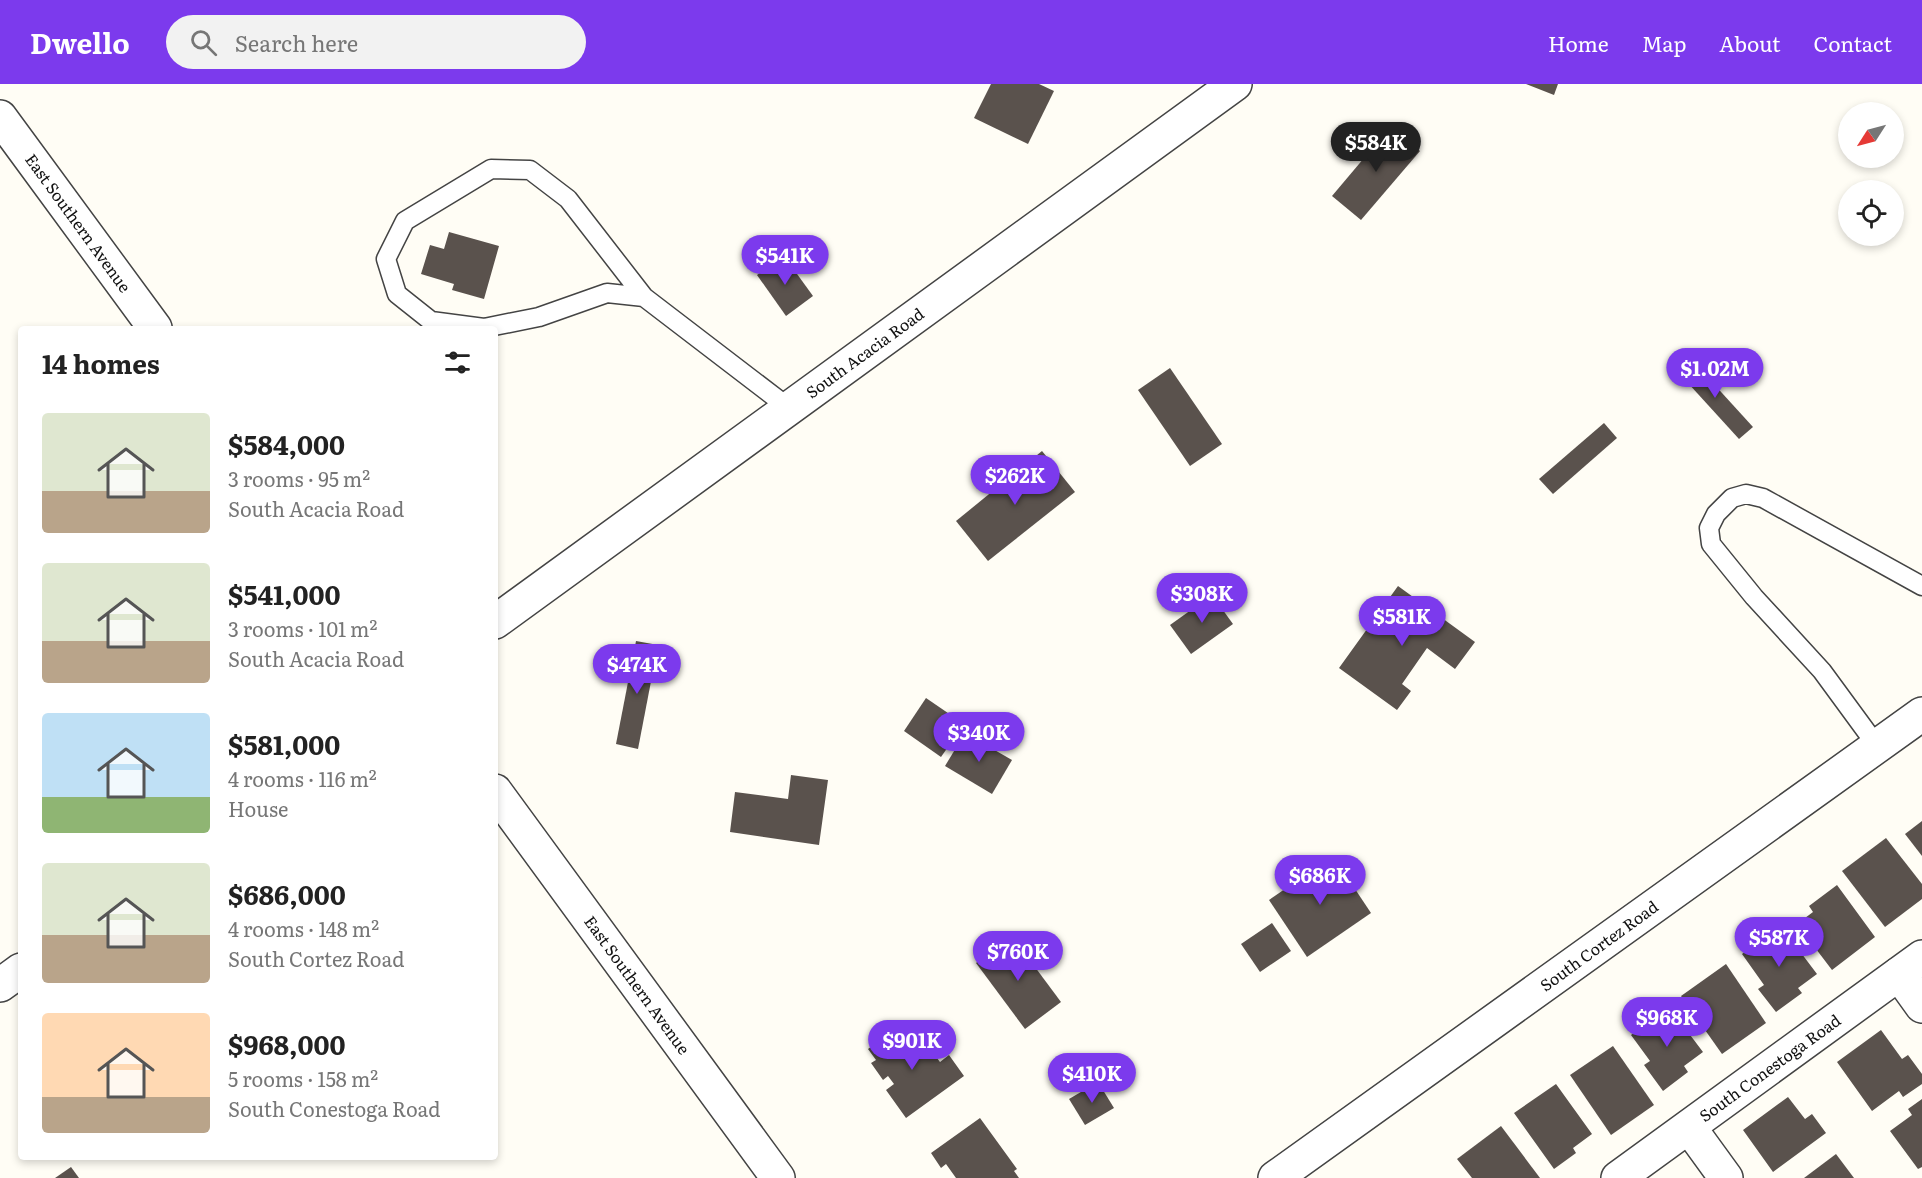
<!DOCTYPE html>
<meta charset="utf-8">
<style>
body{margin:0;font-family:Literata,serif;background:#f2f2f2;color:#222;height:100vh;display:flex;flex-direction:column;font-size:22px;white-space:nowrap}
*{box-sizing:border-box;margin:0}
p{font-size:20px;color:#767676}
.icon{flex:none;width:33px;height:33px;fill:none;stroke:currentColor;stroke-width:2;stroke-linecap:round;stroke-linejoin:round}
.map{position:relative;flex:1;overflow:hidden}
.drawer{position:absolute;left:18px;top:242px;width:480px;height:834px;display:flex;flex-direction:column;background:#fff;border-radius:6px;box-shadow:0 3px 9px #0003}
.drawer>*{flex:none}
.needle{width:39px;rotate:234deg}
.tools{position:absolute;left:1838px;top:18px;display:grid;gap:12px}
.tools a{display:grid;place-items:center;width:66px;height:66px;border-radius:50%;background:#fff;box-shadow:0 3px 9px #0003;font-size:30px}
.price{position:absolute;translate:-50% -51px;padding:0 14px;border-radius:21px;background:#7c3aed;color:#fff;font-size:20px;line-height:39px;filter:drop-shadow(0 2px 3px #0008)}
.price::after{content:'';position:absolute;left:50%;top:36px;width:18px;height:14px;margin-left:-9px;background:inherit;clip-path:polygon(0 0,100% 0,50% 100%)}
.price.selected{background:#222;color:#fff}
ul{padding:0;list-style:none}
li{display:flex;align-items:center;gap:18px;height:150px;padding:0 24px}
li span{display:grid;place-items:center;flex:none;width:168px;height:120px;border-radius:6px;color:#555}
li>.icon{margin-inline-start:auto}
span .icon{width:72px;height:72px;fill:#fffc;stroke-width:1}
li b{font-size:26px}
h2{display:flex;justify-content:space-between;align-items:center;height:72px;padding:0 24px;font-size:26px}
header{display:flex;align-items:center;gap:36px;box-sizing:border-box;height:84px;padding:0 30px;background:#7c3aed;color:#fff}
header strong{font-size:28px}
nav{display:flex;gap:33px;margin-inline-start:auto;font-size:21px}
.search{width:420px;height:54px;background:#f2f2f2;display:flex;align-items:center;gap:15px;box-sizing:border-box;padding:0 21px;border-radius:33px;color:#767676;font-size:22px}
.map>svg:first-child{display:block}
.building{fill:#5a524d}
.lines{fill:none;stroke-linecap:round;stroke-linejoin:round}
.service-casing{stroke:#444;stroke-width:21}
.minor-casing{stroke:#444;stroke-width:36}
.tertiary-casing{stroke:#444;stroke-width:36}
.service{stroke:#fff;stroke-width:18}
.minor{stroke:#fff;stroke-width:33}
.tertiary{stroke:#fff;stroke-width:33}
.labels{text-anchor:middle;stroke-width:6;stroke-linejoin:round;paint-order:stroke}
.street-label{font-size:16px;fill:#111;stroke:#fff}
</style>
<header>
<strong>Dwello</strong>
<div class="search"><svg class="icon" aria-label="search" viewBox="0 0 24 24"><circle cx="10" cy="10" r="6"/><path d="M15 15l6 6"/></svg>Search here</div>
<nav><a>Home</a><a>Map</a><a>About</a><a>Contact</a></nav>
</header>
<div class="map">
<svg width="1922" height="1094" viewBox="0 0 1922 1094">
<rect width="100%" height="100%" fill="#fffdf5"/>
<g class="building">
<polygon points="991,0 1039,0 1054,7 1028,60 974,34"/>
<polygon points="1526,0 1558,0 1554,11"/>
<polygon points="1391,42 1420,67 1361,136 1332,112"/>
<polygon points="449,148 499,162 484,215 452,206 454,200 421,190 430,161 444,165"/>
<polygon points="784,172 813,212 786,232 757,191"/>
<polygon points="1691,275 1753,343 1739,355 1677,287"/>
<polygon points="1170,284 1222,360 1190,382 1138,306"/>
<polygon points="1604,339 1617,354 1553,410 1539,395"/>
<polygon points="1042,367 1075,408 988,477 956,437"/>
<polygon points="1398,502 1475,558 1455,585 1427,564 1402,600 1411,607 1397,626 1339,584"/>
<polygon points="1212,511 1233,540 1191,570 1170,541"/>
<polygon points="636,557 658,561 638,665 616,660"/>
<polygon points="926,614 964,640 941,673 904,647"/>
<polygon points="965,649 1012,676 992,710 945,682"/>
<polygon points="791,691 828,696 819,761 730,748 735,708 788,715"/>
<polygon points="1922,737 1922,772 1905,750"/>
<polygon points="1886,754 1922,800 1922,815 1885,843 1842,787"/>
<polygon points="1333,772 1371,829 1307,873 1269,816"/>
<polygon points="1837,801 1875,853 1832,886 1797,840 1813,828 1809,822"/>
<polygon points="1272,839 1291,867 1260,888 1241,860"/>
<polygon points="1780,841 1817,890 1798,904 1802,909 1776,928 1758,905 1764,901 1742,870"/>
<polygon points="1012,852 1061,918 1025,945 976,879"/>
<polygon points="1726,880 1766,939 1722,970 1681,912"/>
<polygon points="1669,923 1703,968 1684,982 1688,988 1663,1007 1644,981 1650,977 1631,951"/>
<polygon points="899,942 911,958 920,952 940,978 949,971 964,992 906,1034 886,1006 894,1000 888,992 883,996 871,979 876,976 868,965"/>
<polygon points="1881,946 1902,975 1908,971 1922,990 1922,1000 1903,1013 1899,1007 1872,1027 1837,978"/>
<polygon points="1613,962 1654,1021 1611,1051 1570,991"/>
<polygon points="1098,998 1114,1024 1085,1041 1069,1015"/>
<polygon points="1556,1000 1592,1050 1573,1064 1576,1069 1554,1085 1514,1029"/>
<polygon points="1788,1013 1805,1035 1812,1030 1826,1049 1773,1088 1743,1046"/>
<polygon points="1922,1015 1922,1083 1918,1085 1890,1047 1912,1031 1908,1025"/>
<polygon points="980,1034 1017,1085 1014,1087 1019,1094 956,1094 946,1080 941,1084 931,1069"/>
<polygon points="1501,1042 1540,1094 1472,1094 1457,1075"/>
<polygon points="1836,1070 1854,1094 1804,1094"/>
<polygon points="71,1083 79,1094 55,1094"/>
</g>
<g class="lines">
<defs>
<g id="service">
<polyline points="644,213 568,115 530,86 491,85 405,137 386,175 397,210 431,237 484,244 539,233 607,209 644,213 789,324"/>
<polyline points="1877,662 1822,587 1754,513 1711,460 1709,444 1716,430 1732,414 1746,410 1763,414 1922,502"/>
</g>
<g id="minor">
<polyline points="495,538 1235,0"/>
<polyline points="1899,890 1922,922"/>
<polyline points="0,901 21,886"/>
<polyline points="1689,1043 1726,1094"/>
<polyline points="1275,1094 1922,630"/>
<polyline points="1618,1094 1922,873"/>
</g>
<g id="tertiary">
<polyline points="0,33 155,244"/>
<polyline points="495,707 778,1094"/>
</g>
</defs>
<use href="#service" class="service-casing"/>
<use href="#minor" class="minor-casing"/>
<use href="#tertiary" class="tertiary-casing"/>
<use href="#service" class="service"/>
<use href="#minor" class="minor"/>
<use href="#tertiary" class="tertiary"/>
</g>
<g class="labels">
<g class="street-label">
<text transform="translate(78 139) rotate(54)" y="6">East Southern Avenue</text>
<text transform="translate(865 269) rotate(-36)" y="6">South Acacia Road</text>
<text transform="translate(1599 862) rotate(-36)" y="6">South Cortez Road</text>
<text transform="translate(637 901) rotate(54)" y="6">East Southern Avenue</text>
<text transform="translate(1770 984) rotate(-36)" y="6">South Conestoga Road</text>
</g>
</g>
</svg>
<div class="tools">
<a><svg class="needle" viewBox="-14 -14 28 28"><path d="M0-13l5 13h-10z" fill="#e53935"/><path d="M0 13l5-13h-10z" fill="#767676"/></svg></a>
<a><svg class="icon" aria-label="locate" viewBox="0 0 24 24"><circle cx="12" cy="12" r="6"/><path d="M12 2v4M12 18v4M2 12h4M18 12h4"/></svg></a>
</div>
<b class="price selected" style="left:1376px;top:89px">$584K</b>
<b class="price" style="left:785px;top:202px">$541K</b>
<b class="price" style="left:1715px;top:315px">$1.02M</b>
<b class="price" style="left:1015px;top:422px">$262K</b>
<b class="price" style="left:1202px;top:540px">$308K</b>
<b class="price" style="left:1402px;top:563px">$581K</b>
<b class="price" style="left:637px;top:611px">$474K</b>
<b class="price" style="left:979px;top:679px">$340K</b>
<b class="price" style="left:1320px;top:822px">$686K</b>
<b class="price" style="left:1779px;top:884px">$587K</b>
<b class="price" style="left:1018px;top:898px">$760K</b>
<b class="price" style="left:1667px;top:964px">$968K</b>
<b class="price" style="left:912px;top:987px">$901K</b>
<b class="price" style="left:1092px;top:1020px">$410K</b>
<section class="drawer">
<h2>14 homes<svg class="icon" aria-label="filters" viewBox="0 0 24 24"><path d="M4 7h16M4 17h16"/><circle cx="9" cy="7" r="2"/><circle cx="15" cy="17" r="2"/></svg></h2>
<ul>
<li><span style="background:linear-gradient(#dfe7d0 65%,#b9a48a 0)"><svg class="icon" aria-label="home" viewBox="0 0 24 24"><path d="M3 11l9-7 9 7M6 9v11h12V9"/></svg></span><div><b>$584,000</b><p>3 rooms · 95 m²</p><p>South Acacia Road</p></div></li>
<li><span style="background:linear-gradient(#dfe7d0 65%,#b9a48a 0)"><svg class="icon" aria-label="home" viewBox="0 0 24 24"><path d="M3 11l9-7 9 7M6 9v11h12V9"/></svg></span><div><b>$541,000</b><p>3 rooms · 101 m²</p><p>South Acacia Road</p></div></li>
<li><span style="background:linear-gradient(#bfe0f5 70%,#8fb573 0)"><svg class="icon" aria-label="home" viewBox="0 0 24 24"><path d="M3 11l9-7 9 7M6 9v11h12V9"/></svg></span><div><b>$581,000</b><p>4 rooms · 116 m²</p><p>House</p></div></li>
<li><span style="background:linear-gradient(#dfe7d0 60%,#b9a48a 0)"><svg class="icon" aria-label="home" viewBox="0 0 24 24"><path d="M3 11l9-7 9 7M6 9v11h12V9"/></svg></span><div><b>$686,000</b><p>4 rooms · 148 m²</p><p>South Cortez Road</p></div></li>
<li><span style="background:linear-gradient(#ffd9b3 70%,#b9a48a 0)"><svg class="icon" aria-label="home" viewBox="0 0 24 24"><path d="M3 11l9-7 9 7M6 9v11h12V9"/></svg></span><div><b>$968,000</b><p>5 rooms · 158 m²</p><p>South Conestoga Road</p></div></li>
</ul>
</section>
</div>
